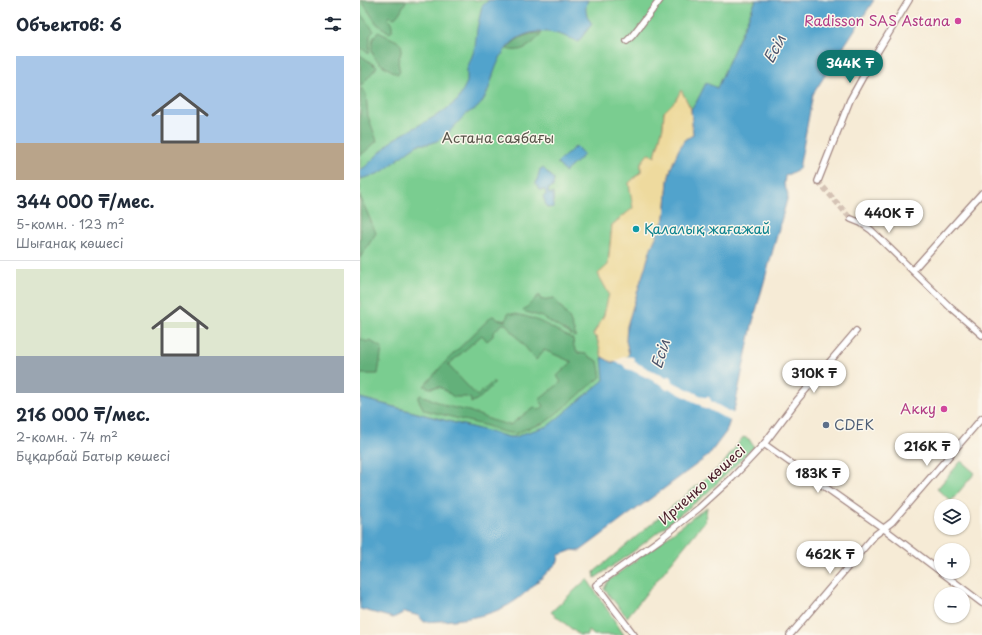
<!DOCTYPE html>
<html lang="ru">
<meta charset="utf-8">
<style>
body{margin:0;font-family:"Playpen Sans",sans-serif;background:#f6f6f7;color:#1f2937;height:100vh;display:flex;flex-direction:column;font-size:15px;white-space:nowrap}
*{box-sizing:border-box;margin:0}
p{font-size:13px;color:#747a83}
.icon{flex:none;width:22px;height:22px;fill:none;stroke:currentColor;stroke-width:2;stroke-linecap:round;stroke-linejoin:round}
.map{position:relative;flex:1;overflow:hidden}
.panel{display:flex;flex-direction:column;background:#fff;width:360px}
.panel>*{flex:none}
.fabs{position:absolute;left:574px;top:499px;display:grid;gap:8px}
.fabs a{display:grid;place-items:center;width:36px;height:36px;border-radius:50%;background:#fff;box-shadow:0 1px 3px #0004;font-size:20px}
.price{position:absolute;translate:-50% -34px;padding:0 9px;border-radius:14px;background:#fff;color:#222;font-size:13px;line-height:26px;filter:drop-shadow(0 1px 2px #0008)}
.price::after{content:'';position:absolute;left:50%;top:24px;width:12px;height:9px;margin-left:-6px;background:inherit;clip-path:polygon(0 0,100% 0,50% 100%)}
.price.active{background:#0f766e;color:#fff}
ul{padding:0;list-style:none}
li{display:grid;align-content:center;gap:8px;height:212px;padding:0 16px}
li+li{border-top:1px solid #e0e1e3}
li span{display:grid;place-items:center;height:124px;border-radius:0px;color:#555}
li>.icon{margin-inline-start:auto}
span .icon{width:72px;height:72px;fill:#fffc;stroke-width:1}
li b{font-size:17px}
h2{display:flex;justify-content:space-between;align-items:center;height:48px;padding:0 16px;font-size:17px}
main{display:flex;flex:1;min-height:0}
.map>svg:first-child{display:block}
.green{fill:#7acd90;stroke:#62765e}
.forest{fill:#63b07a;stroke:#566852}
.sand{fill:#eeda9e;stroke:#9c7c64}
.water{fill:#51a3cc;stroke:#4e617c}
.pier{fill:#f6ebd6}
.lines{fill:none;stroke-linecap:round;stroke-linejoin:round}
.minor-tunnel{stroke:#d4c2b4;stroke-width:5.5;stroke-dasharray:5.5 3;stroke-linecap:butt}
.minor-casing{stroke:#a08580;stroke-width:8}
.minor{stroke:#fff;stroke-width:5.5}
.hotel-dot{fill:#d1479c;stroke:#fbf7ec;stroke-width:1.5}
.culture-dot{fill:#0f9aa8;stroke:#fbf7ec;stroke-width:1.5}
.service-dot{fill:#5c6f8a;stroke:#fbf7ec;stroke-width:1.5}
.labels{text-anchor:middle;stroke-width:3;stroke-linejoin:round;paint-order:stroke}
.hotel-label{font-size:14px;fill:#b23c85;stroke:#fbf7ec;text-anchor:end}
.park-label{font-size:14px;fill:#585349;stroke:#fbf7ec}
.culture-label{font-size:14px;fill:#0d838f;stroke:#fbf7ec;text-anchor:start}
.service-label{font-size:14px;fill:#4e5e75;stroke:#fbf7ec;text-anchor:start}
.street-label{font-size:14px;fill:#4a1f2b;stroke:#fbf7ec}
.water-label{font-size:15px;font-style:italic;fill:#4d546b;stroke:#fbf7ec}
</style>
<main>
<section class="panel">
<h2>Объектов: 6<svg class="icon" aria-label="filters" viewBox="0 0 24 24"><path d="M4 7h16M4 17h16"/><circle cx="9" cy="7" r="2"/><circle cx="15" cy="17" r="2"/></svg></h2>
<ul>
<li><span style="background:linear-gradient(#a9c7e8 70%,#b9a48a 0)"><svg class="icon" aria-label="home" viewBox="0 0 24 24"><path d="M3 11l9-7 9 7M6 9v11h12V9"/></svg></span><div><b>344 000 ₸/мес.</b><p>5-комн. · 123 m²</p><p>Шығанақ көшесі</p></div></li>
<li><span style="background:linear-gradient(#dfe7d0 70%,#9aa5b1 0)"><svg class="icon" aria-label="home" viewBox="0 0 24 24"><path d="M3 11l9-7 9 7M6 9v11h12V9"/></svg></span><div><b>216 000 ₸/мес.</b><p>2-комн. · 74 m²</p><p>Бұқарбай Батыр көшесі</p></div></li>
</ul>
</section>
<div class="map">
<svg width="622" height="635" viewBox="0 0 622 635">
<rect width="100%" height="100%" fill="#fbf7ec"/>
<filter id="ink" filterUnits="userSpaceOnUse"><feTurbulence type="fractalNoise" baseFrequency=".025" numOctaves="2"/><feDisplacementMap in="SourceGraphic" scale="8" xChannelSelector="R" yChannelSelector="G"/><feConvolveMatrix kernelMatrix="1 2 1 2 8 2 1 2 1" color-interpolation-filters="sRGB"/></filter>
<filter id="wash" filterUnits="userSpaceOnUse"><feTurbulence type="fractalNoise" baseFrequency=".012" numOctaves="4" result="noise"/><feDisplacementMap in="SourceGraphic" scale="16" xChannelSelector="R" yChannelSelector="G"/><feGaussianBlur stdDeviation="0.9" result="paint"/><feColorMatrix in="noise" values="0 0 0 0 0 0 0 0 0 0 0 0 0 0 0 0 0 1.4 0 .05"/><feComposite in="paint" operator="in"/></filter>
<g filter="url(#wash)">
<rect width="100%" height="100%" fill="#f6ebd6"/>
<g class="green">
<path d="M 0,0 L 396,0 L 357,88 L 346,84 L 336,103 L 331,109 L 321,91 L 316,100 L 304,112 L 303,127 L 295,157 L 281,163 L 281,171 L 269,183 L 274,208 L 252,225 L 248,265 L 250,294 L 244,315 L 233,334 C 243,344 243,367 245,380 L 188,427 L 165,433 L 156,437 L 149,437 L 0,398 Z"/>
<polygon points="383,437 389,439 394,447 346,494 274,551 235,578 234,572 363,464"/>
<polygon points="601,461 615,473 591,501 577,489"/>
<polygon points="347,507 345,521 267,617 244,589 248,581"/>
<polygon points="227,579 264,635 234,635 229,631 227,635 219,635 191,612"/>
</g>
<g class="forest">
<polygon points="1,0 45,0 46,1 40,12 35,18 29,16 28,19 32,25 32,31 30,33 17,24"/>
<polygon points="0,13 14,31 10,35 9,54 0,47"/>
<path d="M 18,32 L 37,41 L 41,45 L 42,49 L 38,62 L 40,72 L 37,74 C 26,67 10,61 12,45 C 12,39 14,36 18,32 Z"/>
<path d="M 182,33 C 173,44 162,54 147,49 C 156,38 167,33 182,33 Z"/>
<polygon points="0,55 17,67 0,87"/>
<polygon points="0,89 3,89 6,94 8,116 17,141 0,156"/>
<polygon points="0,196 16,233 0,258"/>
<polygon points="179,295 181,300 194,298 209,318 216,336 215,337 182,317 163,311"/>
<path d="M 148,313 C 176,316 189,327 213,339 L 214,347 L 218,353 L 226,354 L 228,356 L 238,361 L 241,377 L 186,422 C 176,427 165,428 156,434 L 143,432 L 127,426 L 64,410 L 58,399 L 60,395 L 69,398 L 86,406 L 109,411 L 134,421 L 150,425 L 174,407 L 179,410 L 184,406 L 179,400 L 201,382 L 197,376 L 212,362 L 184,350 L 176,360 L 146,324 L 142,324 L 133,333 L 133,336 L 127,341 L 122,335 L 88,365 L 117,396 L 133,382 L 135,383 L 121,397 L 111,403 L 111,399 L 106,397 L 94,397 L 80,387 L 70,388 L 64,386 L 87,360 L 132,316 L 136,317 L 136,319 L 146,321 Z"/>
<polygon points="0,338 7,342 9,340 22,348 18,374 0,374"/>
</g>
<polygon class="sand" points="321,90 331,109 333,135 318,151 311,168 308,181 305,217 281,280 267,326 266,340 269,354 262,361 252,363 242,357 237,338 233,335 244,315 249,294 238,274 248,265 252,225 273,208 269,183 281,172 281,163 288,154 295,156 303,127 304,112 316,100"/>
<g class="water">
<path d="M 129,0 L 228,0 C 224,9 226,16 232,24 L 218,42 C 184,24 151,28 136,67 C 130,82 129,96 117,108 C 113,111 107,112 104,116 C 95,125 85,139 72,143 C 67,145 61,143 57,145 C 45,152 35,163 23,171 C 17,175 7,177 0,179 L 0,170 L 5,167 L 34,139 L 81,113 L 98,100 L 107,82 L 107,69 L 115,48 L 117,29 L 122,6 Z"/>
<path d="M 396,0 L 514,0 L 453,94 L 439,169 L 425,176 L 424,185 L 427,191 L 428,196 L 392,325 L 375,406 L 366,432 L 348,456 L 220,551 L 213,550 L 199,555 L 198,562 C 185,574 173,587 159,598 C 132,619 97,620 64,622 L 59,616 L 45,612 L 33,618 L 0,609 L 0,398 L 149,437 L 156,437 L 165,433 L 188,426 L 244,380 L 242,357 L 253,363 L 262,361 L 269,354 L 266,340 L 267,326 L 291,248 L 305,217 L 308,181 L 311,168 L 318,151 L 324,140 L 333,135 L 331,109 L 336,103 L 346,83 L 357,88 Z"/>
<polygon points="216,146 224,155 205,172 197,163"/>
<polygon points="183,168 194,179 193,187 188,189 189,194 193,193 194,207 187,208 183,196 186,195 185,190 179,190 176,184 180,169"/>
</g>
<polygon class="pier" points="264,356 273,357 275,362 305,377 310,376 312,378 313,382 344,397 349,397 352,402 374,414 372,422 348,409 344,409 340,405 310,389 307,390 304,388 302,385 271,370 266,369 263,365 254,361 260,359"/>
</g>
<g filter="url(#ink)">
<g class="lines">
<polyline class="minor-tunnel" points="458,181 491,219"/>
<defs>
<g id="minor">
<polyline points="267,41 272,36 300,0"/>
<polyline points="458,181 490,100 510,64 549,0"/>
<polyline points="491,219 501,223 511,230 592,309 622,335"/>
<polyline points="553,270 622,193"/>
<polyline points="404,444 523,528 622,603"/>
<polyline points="274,635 236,585 299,540 339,508 372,478 404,444 438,399 496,331"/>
<polyline points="430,635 515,535 532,522 622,418"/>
</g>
</defs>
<use href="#minor" class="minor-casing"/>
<use href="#minor" class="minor"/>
</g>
</g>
<g class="hotel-dot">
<circle cx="598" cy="21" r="4"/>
<circle cx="584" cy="409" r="4"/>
</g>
<circle class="culture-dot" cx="276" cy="229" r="4"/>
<circle class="service-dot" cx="466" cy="425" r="4"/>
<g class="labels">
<g class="hotel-label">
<text x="590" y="26">Radisson SAS Astana</text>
<text x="576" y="414">Акку</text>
</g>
<g class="park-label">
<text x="138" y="143">Астана саябағы</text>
</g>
<g class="culture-label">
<text x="284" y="234">Қалалық жағажай</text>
</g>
<g class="service-label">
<text x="474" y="430">CDEK</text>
</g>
<g class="street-label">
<text transform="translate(342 485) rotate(-42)" y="5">Ирченко көшесі</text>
</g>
<g class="water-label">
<text transform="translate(415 49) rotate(-62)" y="5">Есіл</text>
<text transform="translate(301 354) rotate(-72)" y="5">Есіл</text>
</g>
</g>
</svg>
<div class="fabs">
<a><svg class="icon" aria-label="layers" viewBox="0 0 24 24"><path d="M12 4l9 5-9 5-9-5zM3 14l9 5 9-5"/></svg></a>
<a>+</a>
<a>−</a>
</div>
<b class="price active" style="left:490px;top:84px">344K ₸</b>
<b class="price" style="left:529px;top:234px">440K ₸</b>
<b class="price" style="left:454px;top:394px">310K ₸</b>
<b class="price" style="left:567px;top:467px">216K ₸</b>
<b class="price" style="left:458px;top:494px">183K ₸</b>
<b class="price" style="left:470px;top:575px">462K ₸</b>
</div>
</main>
